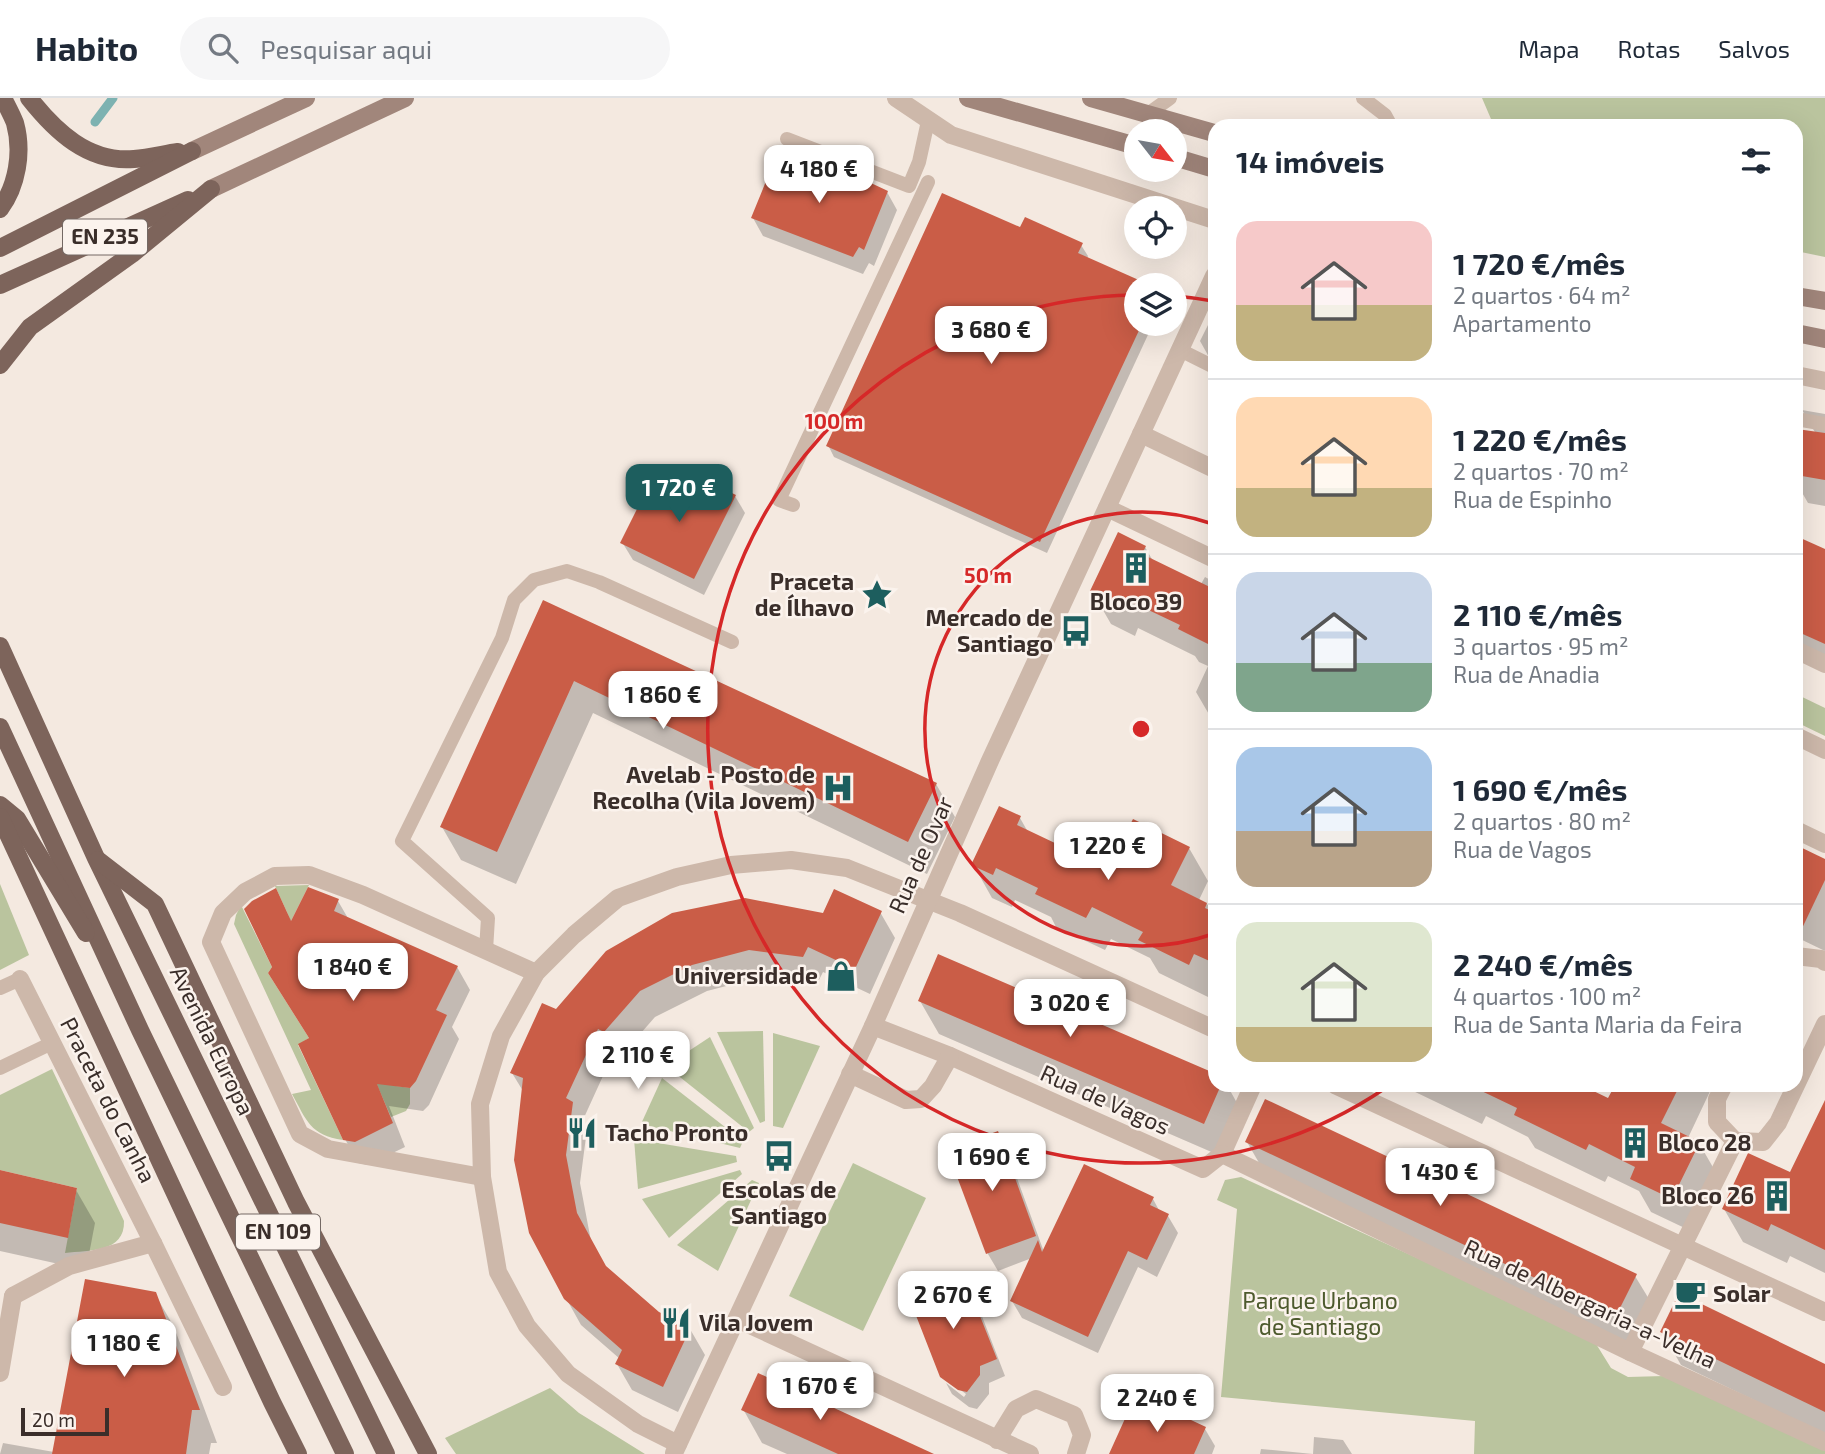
<!DOCTYPE html>
<html lang="pt">
<meta charset="utf-8">
<style>
body{margin:0;font-family:"Exo 2",sans-serif;background:#f6f6f7;color:#1f2937;height:100vh;display:flex;flex-direction:column;font-size:26px;white-space:nowrap}
*{box-sizing:border-box;margin:0}
p{font-size:23px;color:#747a83}
.icon{flex:none;width:38px;height:38px;fill:none;stroke:currentColor;stroke-width:2;stroke-linecap:round;stroke-linejoin:round}
.map{position:relative;flex:1;overflow:hidden}
.side{position:absolute;left:1208px;top:21px;width:595px;height:973px;display:flex;flex-direction:column;background:#fff;border-radius:21px;box-shadow:0 7px 28px #0002}
.side>*{flex:none}
.needle{width:46px;rotate:121deg}
.fabs{position:absolute;left:1124px;top:21px;display:grid;gap:14px}
.fabs a{display:grid;place-items:center;width:63px;height:63px;border-radius:50%;background:#fff;box-shadow:0 7px 28px #0002;font-size:35px}
.scale{position:absolute;left:21px;bottom:18px;width:88px;box-sizing:border-box;padding-left:7px;border:4px solid #3a2e2a;border-top:0;font-size:19px;line-height:24px;white-space:nowrap;color:#3a2e2a;-webkit-text-stroke:5px #fbf3ed;paint-order:stroke}
.price{position:absolute;translate:-50% -60px;padding:0 16px;border-radius:14px;background:#fff;color:#222;font-size:23px;line-height:46px;filter:drop-shadow(0 2px 4px #0008)}
.price::after{content:'';position:absolute;left:50%;top:42px;width:21px;height:16px;margin-left:-10px;background:inherit;clip-path:polygon(0 0,100% 0,50% 100%)}
.price.on{background:#1d5e5e;color:#fff}
ul{padding:0;list-style:none}
li{display:flex;align-items:center;gap:21px;height:175px;padding:0 28px}
li+li{border-top:2px solid #e0e1e3}
li span{display:grid;place-items:center;flex:none;width:196px;height:140px;border-radius:21px;color:#555}
li>.icon{margin-inline-start:auto}
span .icon{width:84px;height:84px;fill:#fffc;stroke-width:1}
li b{font-size:30px}
h2{display:flex;justify-content:space-between;align-items:center;height:84px;padding:0 28px;font-size:30px}
header{display:flex;align-items:center;gap:42px;box-sizing:border-box;height:98px;padding:0 35px;background:#fff;border-bottom:2px solid #e0e1e3}
header strong{font-size:33px}
nav{display:flex;gap:38px;margin-inline-start:auto;font-size:24px}
.search{width:490px;height:63px;background:#f6f6f7;display:flex;align-items:center;gap:18px;box-sizing:border-box;padding:0 24px;border-radius:38px;color:#747a83;font-size:26px}
.map>svg:first-child{display:block}
.green{fill:#bac49e}
.shadow{fill:#0003}
.lines{fill:none;stroke-linecap:round;stroke-linejoin:round}
.stream{stroke:#7db2b1;stroke-width:9}
.building{fill:#ca5d47}
.lane{stroke:#cdb8aa;stroke-width:14}
.street{stroke:#cdb8aa;stroke-width:18}
.secondary{stroke:#a1867b;stroke-width:18}
.primary{stroke:#7d645b;stroke-width:18}
.ring{fill:none;stroke:#d62828;stroke-width:3.5}
.labels{text-anchor:middle;stroke-width:5;stroke-linejoin:round;paint-order:stroke}
.shield{fill:#fbf3ed;stroke:#746964;stroke-width:2}
.shield-label{font-size:21px;font-weight:bold;fill:#3a2e2a}
.poi-label{font-size:23px;font-weight:bold;fill:#3a2e2a;stroke:#fbf3ed;text-anchor:end}
.street-label{font-size:23px;fill:#3a2e2a;stroke:#fbf3ed}
.park-label{font-size:23px;fill:#4d5a2d;stroke:#fbf3ed}
.centre{fill:#d62828;stroke:#fbf3ed;stroke-width:3.5}
.ring-label{font-size:21px;text-anchor:middle;font-weight:bold;fill:#d62828;stroke:#fbf3ed;stroke-width:5;stroke-linejoin:round;paint-order:stroke}
</style>
<header>
<strong>Habito</strong>
<div class="search"><svg class="icon" aria-label="search" viewBox="0 0 24 24"><circle cx="10" cy="10" r="6"/><path d="M15 15l6 6"/></svg>Pesquisar aqui</div>
<nav><a>Mapa</a><a>Rotas</a><a>Salvos</a></nav>
</header>
<div class="map">
<svg width="1825" height="1356" viewBox="0 0 1825 1356">
<rect width="100%" height="100%" fill="#f4e9e0"/>
<g class="green">
<polygon points="1482,0 1825,0 1825,159 1796,153 1796,28 1494,28"/>
<polygon points="1796,596 1825,610 1825,638 1796,624"/>
<polygon points="0,786 29,857 0,872"/>
<polygon points="309,787 291,823 275,788"/>
<path d="M 241,807 L 272,869 L 268,875 L 309,940 L 298,947 L 343,1042 C 310,1037 307,1023 292,996 L 311,992 L 234,826 L 236,817 Z"/>
<polygon points="763,933 765,1023 760,1025 717,934"/>
<polygon points="773,935 820,948 783,1030 773,1028"/>
<polygon points="710,939 754,1030 749,1034 666,968"/>
<polygon points="358,943 396,988 410,990 410,1006 406,1013 391,1019"/>
<path d="M 52,971 L 124,1123 C 125,1155 89,1152 65,1155 L 77,1090 L 0,1072 L 0,997 Z"/>
<polygon points="662,980 743,1043 740,1050 641,1026"/>
<polygon points="634,1041 736,1058 737,1064 638,1091"/>
<polygon points="853,1065 926,1100 863,1233 789,1198"/>
<polygon points="740,1072 742,1076 669,1140 642,1101"/>
<polygon points="1241,1079 1593,1241 1611,1270 1628,1279 1664,1278 1825,1351 1825,1356 1474,1356 1475,1323 1221,1299 1237,1111 1217,1102 1225,1082"/>
<polygon points="752,1082 759,1085 718,1173 677,1147"/>
<polygon points="550,1290 579,1315 645,1356 456,1356 445,1340"/>
</g>
<g class="shadow">
<polygon points="857,87 887,94 897,112 874,168 869,165 863,176 763,138 753,120"/>
<polygon points="1021,131 1081,147 1088,158 1087,161 1146,187 1136,187 1136,226 1153,226 1047,455 834,359 828,347"/>
<polygon points="1214,215 1214,268 1200,243"/>
<polygon points="1802,312 1825,316 1825,408 1808,405 1796,384 1796,347 1798,333 1816,336"/>
<polygon points="735,398 745,415 704,497 633,462 622,444 683,401"/>
<polygon points="1796,440 1825,453 1825,567 1796,554"/>
<polygon points="1145,449 1153,463 1201,486 1205,479 1214,484 1214,625 1196,594 1208,568 1199,564 1195,558 1138,530 1135,538 1111,526 1092,493"/>
<polygon points="544,504 936,686 955,719 927,776 593,615 516,786 461,762 442,729"/>
<polygon points="1020,720 1028,734 1058,748 1113,765 1189,750 1208,783 1199,802 1214,810 1214,888 1208,899 1159,875 1150,860 1111,841 1105,852 1056,829 1051,819 1015,802 1012,809 992,800 973,766"/>
<polygon points="1796,749 1825,763 1825,853 1796,839"/>
<polygon points="275,793 292,824 338,803 349,822 457,869 470,892 452,929 459,941 429,1007 423,1013 389,1008 405,1049 368,1067 358,1065 345,1041 310,941 274,869"/>
<polygon points="880,814 895,840 870,896 823,874 818,884 765,878 707,893 655,919 620,959 613,956 582,1024 587,1031 580,1085 591,1143 606,1170 658,1216 690,1231 705,1257 678,1314 632,1292 617,1266 620,1261 581,1227 566,1200 523,993 512,975 556,914 824,817"/>
<polygon points="939,858 1214,977 1214,987 1227,987 1242,1014 1223,1059 939,936 920,903"/>
<polygon points="1408,987 1577,987 1609,1002 1616,987 1713,987 1688,1040 1699,1045 1718,1078 1691,1133 1651,1114 1639,1093 1608,1078 1605,1084 1535,1050 1528,1039 1486,1018 1482,1026 1411,992"/>
<polygon points="1825,1035 1825,1175 1790,1158 1787,1165 1743,1144 1724,1111 1791,1076"/>
<polygon points="997,1036 1007,1053 1044,1154 1153,1101 1160,1114 1168,1118 1178,1135 1157,1179 1138,1169 1098,1255 1022,1220 1012,1203 1032,1160 998,1173 988,1156 950,1053"/>
<polygon points="1247,1044 1635,1178 1655,1211 1635,1250 1266,1077"/>
<polygon points="0,1074 76,1092 95,1125 86,1172 0,1153"/>
<polygon points="963,1177 973,1195 1005,1278 989,1285 989,1296 977,1311 969,1309 952,1296 946,1285 964,1299 966,1296 943,1279"/>
<polygon points="155,1196 174,1229 217,1345 211,1345 209,1356 0,1356 3,1345 54,1354"/>
<polygon points="1662,1234 1825,1268 1825,1336 1681,1267"/>
<polygon points="743,1311 930,1356 787,1356 762,1345"/>
<polygon points="1173,1324 1205,1331 1215,1348 1212,1356 1111,1356"/>
<polygon points="1314,1339 1343,1342 1352,1356 1260,1356 1261,1351 1313,1356"/>
</g>
<g class="lines">
<polyline class="stream" points="95,24 113,0"/>
</g>
<g class="building">
<polygon points="778,54 856,85 858,79 888,93 864,152 859,149 853,159 751,120"/>
<polygon points="942,95 1020,129 1025,119 1083,145 1078,155 1150,187 1136,187 1136,226 1142,226 1040,444 826,348"/>
<polygon points="1797,331 1825,335 1825,382 1796,377"/>
<polygon points="693,376 736,397 694,481 620,445 651,383 682,398"/>
<polygon points="1118,434 1146,448 1142,456 1214,491 1214,549 1178,531 1180,527 1119,498 1116,506 1090,493"/>
<polygon points="1796,438 1825,451 1825,546 1796,533"/>
<polygon points="543,502 937,685 908,744 574,583 497,754 440,729"/>
<polygon points="999,708 1021,718 1017,727 1057,746 1061,738 1112,762 1133,721 1190,749 1171,787 1207,805 1205,810 1214,814 1214,865 1194,856 1189,867 1138,842 1143,834 1092,809 1086,820 1035,796 1038,790 996,770 993,777 971,767"/>
<polygon points="1796,747 1825,761 1825,782 1796,843"/>
<polygon points="308,789 339,801 334,813 458,868 436,912 447,917 416,983 410,990 377,986 393,1025 355,1044 343,1042 298,946 309,940 268,875 272,869 244,811 252,803 276,790 291,823"/>
<polygon points="834,791 882,813 855,871 808,849 803,859 749,852 692,867 640,893 604,934 598,931 566,1000 573,1004 566,1057 577,1115 606,1168 659,1214 691,1229 663,1289 615,1266 622,1252 564,1201 529,1135 514,1062 523,980 510,975 542,905 556,911 606,853 672,815 745,800 823,815"/>
<polygon points="938,856 1214,975 1214,987 1221,987 1204,1026 918,903"/>
<polygon points="1469,987 1581,987 1608,1000 1615,987 1680,987 1661,1025 1700,1044 1672,1101 1630,1081 1635,1069 1589,1046 1586,1052 1514,1017 1517,1010"/>
<polygon points="1265,1001 1637,1176 1616,1218 1245,1044"/>
<polygon points="1825,1002 1825,1152 1771,1126 1768,1133 1722,1111 1748,1055 1790,1074"/>
<polygon points="998,1033 1036,1138 986,1156 947,1052"/>
<polygon points="1084,1066 1154,1099 1150,1107 1169,1116 1147,1162 1128,1153 1088,1239 1010,1203 1038,1142 1042,1154"/>
<polygon points="0,1072 77,1090 68,1140 0,1125"/>
<polygon points="963,1175 997,1261 980,1268 980,1277 967,1294 958,1292 940,1279 908,1197"/>
<polygon points="85,1181 156,1194 200,1312 192,1312 186,1356 52,1356"/>
<polygon points="1679,1195 1825,1266 1825,1314 1660,1234"/>
<polygon points="758,1275 934,1356 838,1356 741,1312"/>
<polygon points="1133,1303 1172,1321 1176,1315 1206,1329 1194,1356 1109,1356"/>
</g>
<g class="lines">
<g class="lane">
<polyline points="1363,0 1385,17 1391,28"/>
<polyline points="1148,16 1170,0"/>
<polyline points="787,41 909,88 919,64 928,23"/>
<polyline points="1180,252 1214,269"/>
<polyline points="1796,321 1825,326"/>
<polyline points="793,407 779,402 928,84"/>
<polyline points="486,852 488,820 402,743 502,540 514,502 534,482 567,473 599,484 732,544"/>
<polyline points="0,890 20,881"/>
<polyline points="0,970 52,945"/>
</g>
<g class="street">
<polyline points="896,0 951,37 1214,122"/>
<polyline points="1796,277 1825,283"/>
<polyline points="1141,336 1214,371"/>
<polyline points="1107,410 1214,461"/>
<polyline points="1796,552 1825,566"/>
<polyline points="1796,638 1825,652"/>
<polyline points="1796,732 1825,746"/>
<polyline points="1796,858 1821,861 1825,864"/>
<polyline points="873,928 950,958 1203,1071 1222,1056 1253,987"/>
<polyline points="850,976 906,1002 921,1001 933,988 950,958"/>
<polyline points="1335,987 1825,1214"/>
<polyline points="1724,987 1717,1001 1717,1024 1735,1043 1763,1044 1778,1025 1825,926"/>
<polyline points="1222,1056 1630,1254 1825,1344"/>
<polyline points="482,1079 328,1051 300,1036 211,844 223,815 245,794 275,778 309,777 363,797 536,875"/>
<polyline points="153,1145 223,1289"/>
<polyline points="13,1198 69,1168 153,1145 20,881"/>
<polyline points="737,1221 1030,1356"/>
<polyline points="1630,1254 1735,1043"/>
<polyline points="0,1275 13,1198"/>
<polyline points="997,1342 1016,1311 1036,1301 1074,1317 1082,1337 1076,1356"/>
<polyline points="678,1346 638,1326 568,1276 527,1228 498,1174 482,1079 480,1006 501,938 536,875 574,837 618,800 677,779 731,767 791,762 847,770 960,815 1214,931"/>
<polyline points="674,1355 873,928 989,665 1214,178"/>
</g>
<g class="secondary">
<polyline points="968,0 1136,48"/>
<polyline points="1091,0 1214,35"/>
<polyline points="192,53 306,0"/>
<polyline points="1174,59 1214,71"/>
<polyline points="211,91 405,0"/>
<polyline points="1796,198 1825,203"/>
<polyline points="1796,235 1825,241"/>
</g>
<g class="primary">
<path d="M 29,0 C 55,33 88,65 134,61 C 149,60 164,56 178,54"/>
<path d="M 0,111 C 17,88 23,54 15,25 C 12,17 7,8 3,0"/>
<polyline points="0,150 192,53"/>
<polyline points="0,187 188,102"/>
<polyline points="0,267 30,229 132,156 211,91"/>
<polyline points="0,548 96,760 386,1356"/>
<polyline points="0,629 140,932 345,1356"/>
<polyline points="0,707 17,721 86,835"/>
<polyline points="0,719 272,1304 298,1356"/>
<polyline points="98,762 155,806 296,1104 428,1356"/>
</g>
</g>
<g class="ring">
<path d="M1213 836A217 217 0 1 1 1213 426"/>
<path d="M1387 989A434 434 0 1 1 1133 197M1175 198A434 434 0 0 1 1213 203"/>
</g>
<defs>
<symbol id="building-bare" viewBox="-9 -9 18 18"><path d="M-4-6H4V6H1V3H-1V6H-4ZM-2.5-4.3h1.7v1.8h-1.7ZM.8-4.3h1.7v1.8H.8ZM-2.5-1h1.7V.8h-1.7ZM.8-1h1.7V.8H.8Z" fill="#1d5e5e" stroke="#fbf3ed" stroke-width="2.5" paint-order="stroke"/></symbol>
<symbol id="sight-bare" viewBox="-9 -9 18 18"><path d="M0-6L1.8-2.2L6-1.7L2.9 1.2L3.7 5.4L0 3.3L-3.7 5.4L-2.9 1.2L-6-1.7L-1.8-2.2Z" fill="#1d5e5e" stroke="#fbf3ed" stroke-width="2.5" paint-order="stroke"/></symbol>
<symbol id="bus-bare" viewBox="-9 -9 18 18"><path d="M-5-6H5V4H4V6H2V4H-2V6H-4V4H-5ZM-3.5-4V0h7V-4ZM-3.5 1.2v1.5H-2V1.2ZM2 1.2v1.5H3.5V1.2Z" fill="#1d5e5e" stroke="#fbf3ed" stroke-width="2.5" paint-order="stroke"/></symbol>
<symbol id="hospital-bare" viewBox="-9 -9 18 18"><path d="M-5-5h3v3.5h4V-5h3V5h-3V1.5h-4V5h-3Z" fill="#1d5e5e" stroke="#fbf3ed" stroke-width="2.5" paint-order="stroke"/></symbol>
<symbol id="shop-bare" viewBox="-9 -9 18 18"><path d="M-5-2.5h2.3a2.7 3.5 0 0 1 5.4 0H5L5.5 6h-11ZM-1.5-2.5h3a1.5 2.3 0 0 0-3 0Z" fill="#1d5e5e" stroke="#fbf3ed" stroke-width="2.5" paint-order="stroke"/></symbol>
<symbol id="restaurant-bare" viewBox="-9 -9 18 18"><path d="M-5-6h1v4h1v-4h1v4h1v-4h1v5L-1.5 .5V6h-2V.5L-5-1ZM5-6V6H3V1.5H1.5Q1.5-4 5-6Z" fill="#1d5e5e" stroke="#fbf3ed" stroke-width="2.5" paint-order="stroke"/></symbol>
<symbol id="cafe-bare" viewBox="-9 -9 18 18"><path d="M-5.5-4.5H6V0H3Q3 3.5 0 3.5H-2.5Q-5.5 3.5-5.5 0ZM3-3.2v2h1.7v-2ZM-6 4.5H4V6H-6Z" fill="#1d5e5e" stroke="#fbf3ed" stroke-width="2.5" paint-order="stroke"/></symbol>
</defs>
<g fill-rule="evenodd">
<use href="#building-bare" x="1114" y="448" width="44" height="44"/>
<use href="#sight-bare" x="855" y="475" width="44" height="44"/>
<use href="#bus-bare" x="1054" y="511" width="44" height="44"/>
<use href="#hospital-bare" x="816" y="668" width="44" height="44"/>
<use href="#shop-bare" x="819" y="856" width="44" height="44"/>
<use href="#restaurant-bare" x="560" y="1013" width="44" height="44"/>
<use href="#building-bare" x="1613" y="1023" width="44" height="44"/>
<use href="#bus-bare" x="757" y="1036" width="44" height="44"/>
<use href="#building-bare" x="1755" y="1076" width="44" height="44"/>
<use href="#cafe-bare" x="1668" y="1174" width="44" height="44"/>
<use href="#restaurant-bare" x="654" y="1203" width="44" height="44"/>
</g>
<g class="labels">
<g class="shield">
<rect x="63" y="121.5" width="84" height="35" rx="5"/>
<rect x="236" y="1116.5" width="84" height="35" rx="5"/>
</g>
<g class="shield-label">
<text x="105" y="146">EN 235</text>
<text x="278" y="1141">EN 109</text>
</g>
<g class="poi-label">
<text x="854" y="492">Praceta<tspan x="854" dy="26">de Ílhavo</tspan></text>
<text x="1136" y="512" text-anchor="middle">Bloco 39</text>
<text x="1053" y="528">Mercado de<tspan x="1053" dy="26">Santiago</tspan></text>
<text x="815" y="685">Avelab - Posto de<tspan x="815" dy="26">Recolha (Vila Jovem)</tspan></text>
<text x="818" y="886">Universidade</text>
<text x="605" y="1043" text-anchor="start">Tacho Pronto</text>
<text x="1658" y="1053" text-anchor="start">Bloco 28</text>
<text x="779" y="1100" text-anchor="middle">Escolas de<tspan x="779" dy="26">Santiago</tspan></text>
<text x="1754" y="1106">Bloco 26</text>
<text x="1713" y="1204" text-anchor="start">Solar</text>
<text x="699" y="1233" text-anchor="start">Vila Jovem</text>
</g>
<g class="street-label">
<text transform="translate(921 757) rotate(-66)" y="8">Rua de Ovar</text>
<text transform="translate(212 943) rotate(64)" y="8">Avenida Europa</text>
<text transform="translate(108 1002) rotate(63)" y="8">Praceta do Canha</text>
<text transform="translate(1105 1002) rotate(24)" y="8">Rua de Vagos</text>
<text transform="translate(1590 1206) rotate(25)" y="8">Rua de Albergaria-a-Velha</text>
</g>
<g class="park-label">
<text x="1320" y="1211">Parque Urbano<tspan x="1320" dy="26">de Santiago</tspan></text>
</g>
</g>
<circle cx="1141" cy="631" r="10" class="centre"/>
<g class="ring-label">
<text x="834" y="331">100 m</text>
<text x="988" y="485">50 m</text>
</g>
</svg>
<div class="fabs">
<a><svg class="needle" viewBox="-14 -14 28 28"><path d="M0-13l5 13h-10z" fill="#e53935"/><path d="M0 13l5-13h-10z" fill="#747a83"/></svg></a>
<a><svg class="icon" aria-label="locate" viewBox="0 0 24 24"><circle cx="12" cy="12" r="6"/><path d="M12 2v4M12 18v4M2 12h4M18 12h4"/></svg></a>
<a><svg class="icon" aria-label="layers" viewBox="0 0 24 24"><path d="M12 4l9 5-9 5-9-5zM3 14l9 5 9-5"/></svg></a>
</div>
<div class="scale">20 m</div>
<b class="price" style="left:819px;top:107px">4 180 €</b>
<b class="price" style="left:991px;top:268px">3 680 €</b>
<b class="price on" style="left:679px;top:426px">1 720 €</b>
<b class="price" style="left:663px;top:633px">1 860 €</b>
<b class="price" style="left:1108px;top:784px">1 220 €</b>
<b class="price" style="left:353px;top:905px">1 840 €</b>
<b class="price" style="left:1070px;top:941px">3 020 €</b>
<b class="price" style="left:638px;top:993px">2 110 €</b>
<b class="price" style="left:992px;top:1095px">1 690 €</b>
<b class="price" style="left:1440px;top:1110px">1 430 €</b>
<b class="price" style="left:953px;top:1233px">2 670 €</b>
<b class="price" style="left:124px;top:1281px">1 180 €</b>
<b class="price" style="left:820px;top:1324px">1 670 €</b>
<b class="price" style="left:1157px;top:1336px">2 240 €</b>
<section class="side">
<h2>14 imóveis<svg class="icon" aria-label="filters" viewBox="0 0 24 24"><path d="M4 7h16M4 17h16"/><circle cx="9" cy="7" r="2"/><circle cx="15" cy="17" r="2"/></svg></h2>
<ul>
<li><span style="background:linear-gradient(#f6c9c9 60%,#c2b280 0)"><svg class="icon" aria-label="home" viewBox="0 0 24 24"><path d="M3 11l9-7 9 7M6 9v11h12V9"/></svg></span><div><b>1 720 €/mês</b><p>2 quartos · 64 m²</p><p>Apartamento</p></div></li>
<li><span style="background:linear-gradient(#ffd9b3 65%,#c2b280 0)"><svg class="icon" aria-label="home" viewBox="0 0 24 24"><path d="M3 11l9-7 9 7M6 9v11h12V9"/></svg></span><div><b>1 220 €/mês</b><p>2 quartos · 70 m²</p><p>Rua de Espinho</p></div></li>
<li><span style="background:linear-gradient(#c9d6e8 65%,#7fa58c 0)"><svg class="icon" aria-label="home" viewBox="0 0 24 24"><path d="M3 11l9-7 9 7M6 9v11h12V9"/></svg></span><div><b>2 110 €/mês</b><p>3 quartos · 95 m²</p><p>Rua de Anadia</p></div></li>
<li><span style="background:linear-gradient(#a9c7e8 60%,#b9a48a 0)"><svg class="icon" aria-label="home" viewBox="0 0 24 24"><path d="M3 11l9-7 9 7M6 9v11h12V9"/></svg></span><div><b>1 690 €/mês</b><p>2 quartos · 80 m²</p><p>Rua de Vagos</p></div></li>
<li><span style="background:linear-gradient(#dfe7d0 75%,#c2b280 0)"><svg class="icon" aria-label="home" viewBox="0 0 24 24"><path d="M3 11l9-7 9 7M6 9v11h12V9"/></svg></span><div><b>2 240 €/mês</b><p>4 quartos · 100 m²</p><p>Rua de Santa Maria da Feira</p></div></li>
</ul>
</section>
</div>
